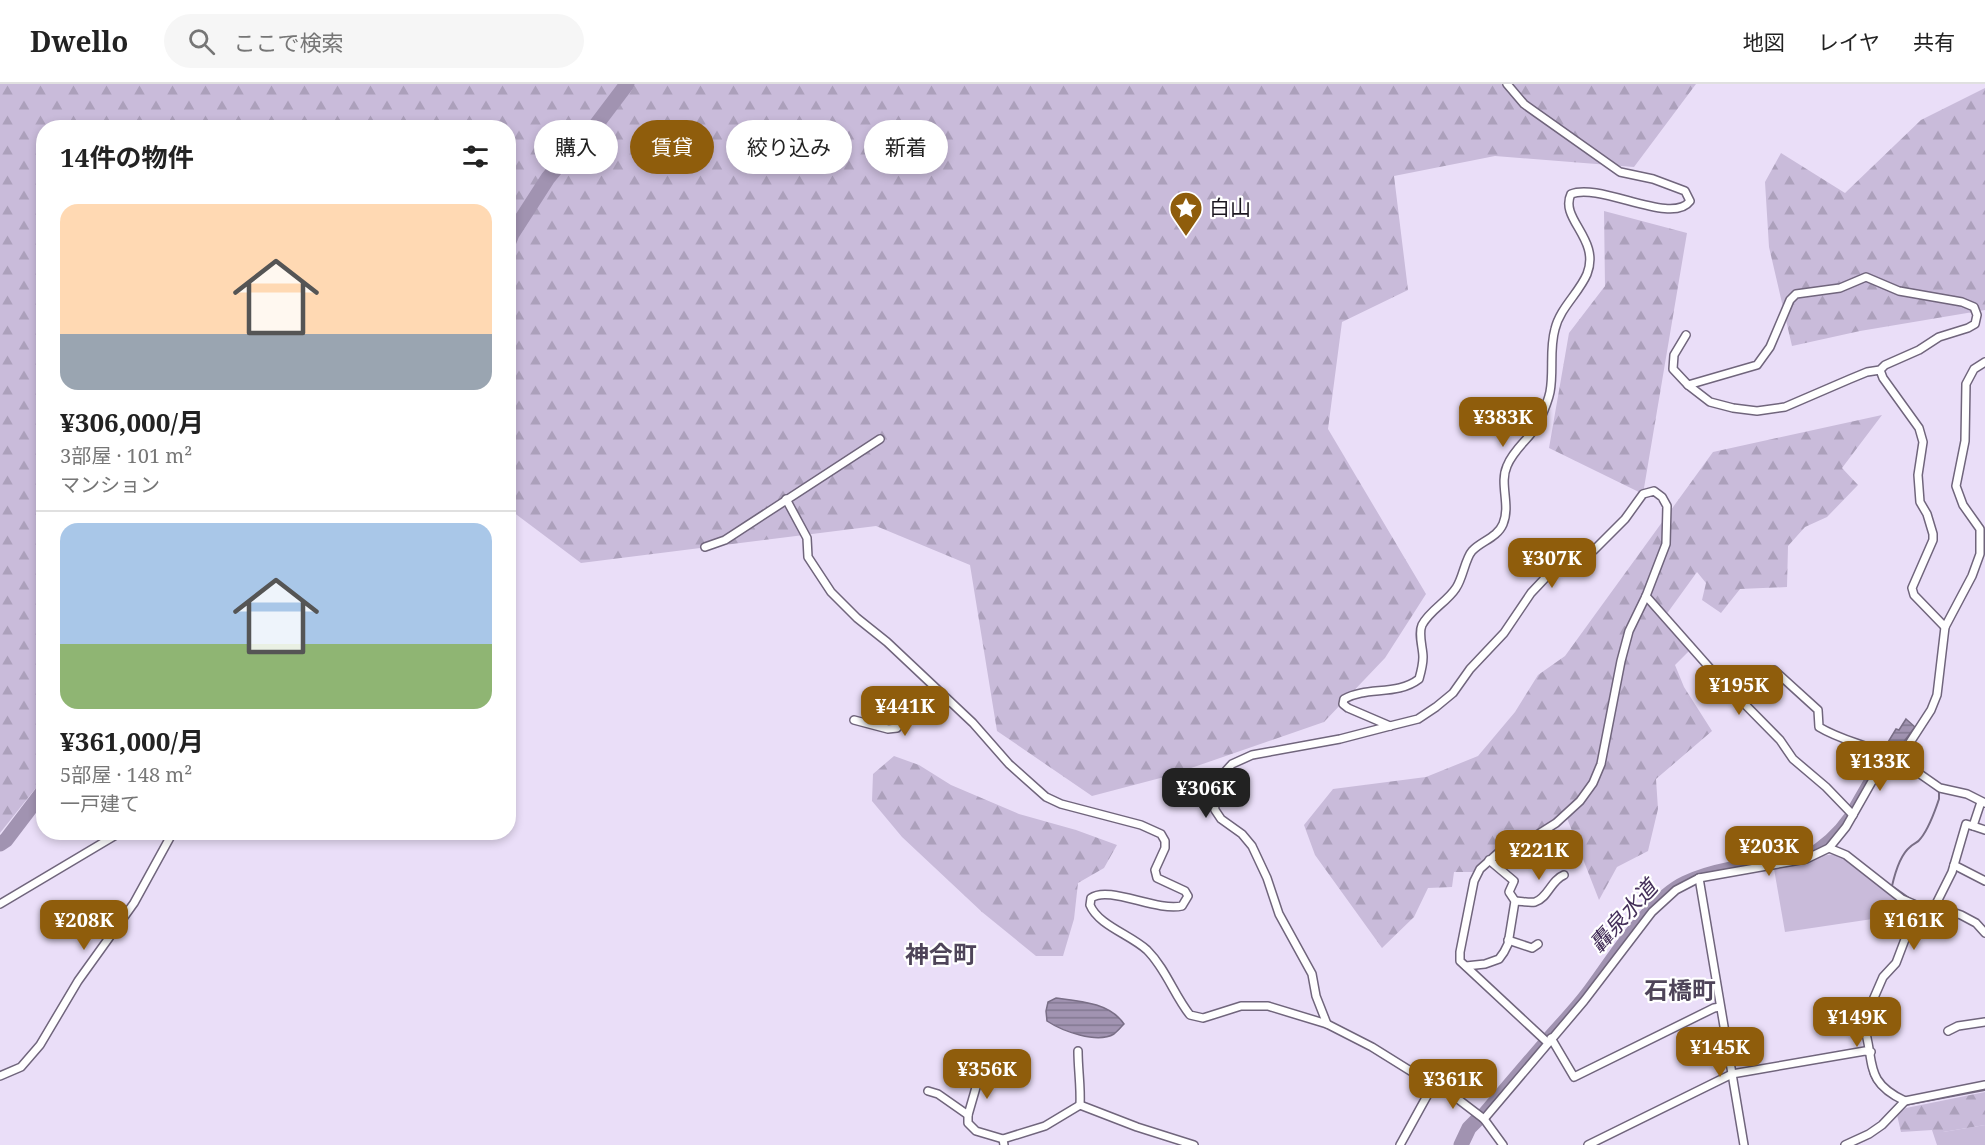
<!DOCTYPE html>
<html lang="ja">
<meta charset="utf-8">
<style>
body{margin:0;font-family:"Noto Serif","Noto Sans JP",serif;background:#f6f6f6;color:#222;height:100vh;display:flex;flex-direction:column;font-size:22px;white-space:nowrap}
*{box-sizing:border-box;margin:0}
p{font-size:20px;color:#767676}
.icon{flex:none;width:33px;height:33px;fill:none;stroke:currentColor;stroke-width:2;stroke-linecap:round;stroke-linejoin:round}
.map{position:relative;flex:1;overflow:hidden}
.side{position:absolute;left:36px;top:36px;width:480px;height:720px;display:flex;flex-direction:column;background:#fff;border-radius:24px;box-shadow:0 3px 9px #0003}
.side>*{flex:none}
.hud{position:absolute;left:534px;top:36px;width:570px;height:54px;display:flex;gap:12px}
.price{position:absolute;translate:-50% -51px;padding:0 14px;border-radius:12px;background:#8f5d0c;color:#fff;font-size:20px;line-height:39px;filter:drop-shadow(0 2px 3px #0008)}
.price::after{content:'';position:absolute;left:50%;top:36px;width:18px;height:14px;margin-left:-9px;background:inherit;clip-path:polygon(0 0,100% 0,50% 100%)}
.price.selected{background:#222;color:#fff}
ul{padding:0;list-style:none}
li{display:grid;align-content:center;gap:12px;height:318px;padding:0 24px}
li+li{border-top:2px solid #e0e0e0}
li span{display:grid;place-items:center;height:186px;border-radius:18px;color:#555}
li>.icon{margin-inline-start:auto}
span .icon{width:108px;height:108px;fill:#fffc;stroke-width:1}
li b{font-size:26px}
h2{display:flex;justify-content:space-between;align-items:center;height:72px;padding:0 24px;font-size:26px}
.pill{padding:0 21px;border-radius:27px;background:#fff;box-shadow:0 3px 9px #0003;font-size:21px;line-height:54px}
.pill.selected{background:#8f5d0c;color:#fff}
header{display:flex;align-items:center;gap:36px;box-sizing:border-box;height:84px;padding:0 30px;background:#fff;border-bottom:2px solid #e0e0e0}
header strong{font-size:28px}
nav{display:flex;gap:33px;margin-inline-start:auto;font-size:21px}
.search{width:420px;height:54px;background:#f6f6f6;display:flex;align-items:center;gap:15px;box-sizing:border-box;padding:0 21px;border-radius:33px;color:#767676;font-size:22px}
.map>svg:first-child{display:block}
.green{fill:#c9bbda}
.forest{fill:url(#forest-firs)}
.water{fill:url(#water-rules);stroke:#796e86;stroke-width:1.5}
.lines{fill:none;stroke-linecap:round;stroke-linejoin:round}
.stream{stroke:#796e86;stroke-width:2}
.canal{stroke:#a193b1;stroke-width:8}
.river{stroke:#a193b1;stroke-width:15}
.street-casing{stroke:#70657c;stroke-width:10}
.street{stroke:#fff;stroke-width:7}
.labels{text-anchor:middle;stroke-width:4.5;stroke-linejoin:round;paint-order:stroke}
.poi-label{font-size:21px;fill:#1c1821;stroke:#fff;text-anchor:start}
.water-label{font-size:22px;font-style:italic;fill:#442f59;stroke:#fff}
.quarter-label{font-size:24px;font-weight:bold;fill:#4e4459;stroke:#fff}
</style>
<header>
<strong>Dwello</strong>
<div class="search"><svg class="icon" aria-label="search" viewBox="0 0 24 24"><circle cx="10" cy="10" r="6"/><path d="M15 15l6 6"/></svg>ここで検索</div>
<nav><a>地図</a><a>レイヤ</a><a>共有</a></nav>
</header>
<div class="map">
<svg width="1985" height="1061" viewBox="0 0 1985 1061">
<defs>
<pattern id="forest-firs" width="22" height="20" patternUnits="userSpaceOnUse" patternTransform="scale(1.5)"><rect width="22" height="20" fill="#c9bbda"/><path d="M5 1l3.5 6h-7zM16 11l3.5 6h-7z" fill="#aca0bb"/></pattern>
<pattern id="water-rules" width="6" height="5" patternUnits="userSpaceOnUse" patternTransform="scale(1.5)"><rect width="6" height="5" fill="#a193b1"/><path d="M0 2.5h6" fill="none" stroke="#827790"/></pattern>
</defs>
<rect width="100%" height="100%" fill="#eadef8"/>
<g class="green">
<polygon points="1835,770 1843,773 1900,817 1909,821 1906,830 1785,848 1774,785 1808,779 1821,772"/>
<polygon points="1985,1041 1985,1061 1943,1061 1943,1048"/>
</g>
<g class="forest">
<polygon points="0,0 1696,0 1634,83 1495,72 1394,92 1408,206 1342,238 1328,345 1426,510 1385,574 1324,638 1168,692 1092,712 997,647 970,481 876,442 581,479 509,425 508,44 44,44 43,700 35,705 0,749"/>
<polygon points="1985,4 1985,226 1860,247 1792,262 1769,163 1765,98 1781,69 1845,109 1921,36"/>
<polygon points="1604,127 1687,149 1643,410 1549,364 1569,249 1605,202"/>
<path d="M 1882,331 L 1842,384 L 1858,401 L 1827,433 L 1805,443 L 1788,462 L 1787,503 L 1740,505 L 1721,529 L 1702,516 L 1706,499 L 1697,488 L 1663,535 L 1690,566 L 1675,581 L 1684,603 L 1712,647 L 1656,695 L 1658,725 L 1648,767 L 1617,783 L 1599,816 L 1565,729 C 1556,735 1547,743 1537,748 C 1513,761 1490,763 1474,788 L 1454,788 L 1452,803 L 1428,804 L 1414,833 L 1382,864 L 1315,771 L 1304,741 L 1333,705 L 1426,693 L 1478,672 L 1515,628 L 1538,591 L 1565,572 L 1713,368 Z"/>
<polygon points="894,672 919,681 951,701 1019,730 1076,746 1117,761 1104,784 1078,799 1074,835 1063,872 1036,872 982,828 902,753 872,717 873,690"/>
<polygon points="1985,1008 1985,1041 1943,1048 1943,1061 1937,1061 1932,1046 1901,1048 1897,1031 1906,1024"/>
</g>
<g class="water">
<polygon points="1906,635 1915,643 1896,668 1886,666 1885,663 1896,645 1899,646"/>
<path d="M 1056,914 C 1080,917 1110,919 1124,940 C 1121,943 1117,948 1114,950 C 1097,960 1062,947 1047,937 L 1046,927 L 1048,918 Z"/>
</g>
<g class="lines">
<g class="stream">
<path d="M 1912,816 L 1892,802 C 1895,789 1900,771 1910,763 C 1914,759 1918,759 1921,754 C 1929,744 1935,727 1939,715 L 1939,708 L 1937,706"/>
<polyline points="1882,889 1891,880"/>
<polyline points="1861,938 1861,933 1870,916"/>
<path d="M 1869,981 C 1869,999 1886,1011 1900,1018"/>
<polyline points="1905,1021 1985,1006"/>
</g>
<g class="canal">
<polyline points="1852,724 1882,672"/>
<path d="M 1546,953 C 1559,938 1573,924 1585,908 C 1610,875 1647,813 1684,796 C 1719,779 1766,777 1805,771 C 1822,761 1836,749 1847,733"/>
<polyline points="1481,1029 1541,959"/>
</g>
<g class="river">
<polyline points="508,160 512,150 548,94 567,71 593,45 627,0"/>
<polyline points="0,760 6,756 44,706"/>
<polyline points="1461,1061 1469,1044 1477,1036"/>
</g>
<defs>
<g id="street">
<polyline points="1686,251 1674,271 1673,285 1688,301"/>
<polyline points="1880,286 1867,288 1850,295 1785,323 1757,327 1733,324 1710,318 1688,301 1757,281 1770,263 1790,216 1796,210 1840,204 1866,193 1899,207 1962,218 1974,223 1977,231 1975,240 1968,244 1939,253 1919,266 1885,281 1880,286 1883,294 1919,344 1923,358 1918,391 1920,418 1927,430 1933,450 1933,456 1912,504 1914,511 1945,543"/>
<path d="M 786,415 L 807,454 L 808,473 L 831,508 L 857,534 L 887,558 L 973,639 L 1009,680 L 1046,713 L 1061,720 L 1141,741 L 1161,750 L 1165,757 L 1165,764 L 1155,786 L 1157,794 L 1185,807 L 1188,812 L 1182,822 C 1156,828 1109,801 1091,814 L 1090,821 C 1098,841 1131,851 1147,866 C 1166,885 1174,911 1190,931 L 1203,934 L 1241,922 L 1268,922 L 1327,940 L 1372,963 L 1433,1001 L 1450,1009 L 1484,1035 L 1503,1061"/>
<polyline points="705,463 725,456 880,355"/>
<polyline points="1646,512 1715,590 1780,656 1793,675 1826,703 1853,731"/>
<path d="M 1774,586 L 1818,626 L 1819,643 C 1840,656 1864,660 1887,671"/>
<path d="M 854,636 L 888,645 L 897,644 C 917,617 916,617 950,618"/>
<path d="M 1390,642 L 1348,624 L 1343,620 L 1344,615 C 1367,602 1397,612 1419,595 C 1421,588 1423,581 1423,573 C 1423,564 1418,550 1422,541 C 1430,526 1447,518 1456,504 C 1463,494 1465,475 1472,467 C 1481,457 1497,454 1503,440 C 1511,421 1499,400 1507,382 C 1514,364 1531,354 1539,338 C 1543,329 1548,318 1550,308 C 1554,287 1549,266 1555,245 C 1560,224 1579,209 1587,190 C 1601,155 1559,135 1571,110 C 1600,98 1672,142 1690,117 L 1685,107 L 1653,95 L 1620,88 L 1524,20 L 1507,0"/>
<polyline points="1897,670 1907,681 1940,704 1967,710 1985,719"/>
<polyline points="1973,742 1985,746"/>
<polyline points="1829,764 1846,771 1902,815 1923,824 1935,822 1961,831 1976,839 1985,849"/>
<polyline points="1954,781 1985,797"/>
<polyline points="1699,794 1744,1061"/>
<path d="M 1515,817 C 1521,817 1529,819 1535,818 C 1548,814 1551,796 1564,791"/>
<polyline points="0,820 121,748"/>
<polyline points="1935,822 1952,788 1966,740 1973,742 1981,718"/>
<polyline points="1508,856 1532,864 1538,860"/>
<polyline points="1466,882 1485,880 1499,875 1504,868 1508,860 1515,817 1509,808 1514,797 1489,776"/>
<polyline points="1327,940 1316,912 1312,890 1279,830 1267,794 1252,762 1242,750 1221,735 1215,726 1214,717 1222,691 1232,680 1252,671 1340,655 1390,642 1418,635 1436,623 1453,609 1470,585 1504,549 1531,509 1548,491 1594,466 1625,435 1643,410 1654,407 1662,413 1667,422 1666,460 1646,512 1629,547 1621,577 1601,680 1593,699 1580,717 1556,739 1537,751 1498,769 1480,785 1474,797 1460,868 1460,877 1547,958"/>
<polyline points="1948,947 1958,942 1985,938"/>
<polyline points="1551,954 1574,993 1714,924 1720,923"/>
<path d="M 1078,967 C 1078,985 1081,1003 1080,1021"/>
<polyline points="0,992 21,983 40,961 78,897 134,819 173,748"/>
<polyline points="928,1007 938,1010 968,1031 968,1039 976,1047 1003,1055"/>
<path d="M 1905,1017 C 1862,997 1876,977 1863,939 L 1883,893 L 1896,879 L 1907,850 L 1923,824"/>
<polyline points="1080,1021 1137,1043 1194,1061"/>
<polyline points="968,1031 979,993"/>
<polyline points="1484,1035 1584,917 1652,828 1676,806 1699,794 1806,775 1829,764 1846,743 1887,671 1897,670 1909,660 1931,626 1937,611 1945,543 1972,492 1980,470 1980,445 1963,421 1956,402 1965,357 1966,300 1974,285 1985,278"/>
<polyline points="1004,1061 1003,1055 1045,1042 1080,1021"/>
<polyline points="1400,1061 1433,1001"/>
<polyline points="1588,1061 1732,990 1865,967 1871,968"/>
<polyline points="1845,1061 1869,1050 1882,1041 1905,1017 1985,1001"/>
</g>
</defs>
<use href="#street" class="street-casing"/>
<use href="#street" class="street"/>
</g>
<defs>
<symbol id="sight-pin" viewBox="-11 -11 22 30"><path d="M0 17L-7.5 6A9.5 9.5 0 1 1 7.5 6Z" fill="#8f5d0c" stroke="#fff"/><path d="M0-6L1.8-2.2L6-1.7L2.9 1.2L3.7 5.4L0 3.3L-3.7 5.4L-2.9 1.2L-6-1.7L-1.8-2.2Z" fill="#fff"/></symbol>
</defs>
<g fill-rule="evenodd">
<use href="#sight-pin" x="1167" y="105" width="38" height="52"/>
</g>
<g class="labels">
<g class="poi-label">
<text x="1209" y="131">白山</text>
</g>
<g class="water-label">
<text transform="translate(1623 832) rotate(-48)" y="8">轟泉水道</text>
</g>
<g class="quarter-label">
<text x="941" y="879">神合町</text>
<text x="1680" y="915">石橋町</text>
</g>
</g>
</svg>
<b class="price" style="left:1503px;top:364px">¥383K</b>
<b class="price" style="left:1552px;top:505px">¥307K</b>
<b class="price" style="left:1739px;top:632px">¥195K</b>
<b class="price" style="left:905px;top:653px">¥441K</b>
<b class="price" style="left:1880px;top:708px">¥133K</b>
<b class="price selected" style="left:1206px;top:735px">¥306K</b>
<b class="price" style="left:1769px;top:793px">¥203K</b>
<b class="price" style="left:1539px;top:797px">¥221K</b>
<b class="price" style="left:84px;top:867px">¥208K</b>
<b class="price" style="left:1914px;top:867px">¥161K</b>
<b class="price" style="left:1857px;top:964px">¥149K</b>
<b class="price" style="left:1720px;top:994px">¥145K</b>
<b class="price" style="left:987px;top:1016px">¥356K</b>
<b class="price" style="left:1453px;top:1026px">¥361K</b>
<div class="hud">
<a class="pill">購入</a>
<a class="pill selected">賃貸</a>
<a class="pill">絞り込み</a>
<a class="pill">新着</a>
</div>
<section class="side">
<h2>14件の物件<svg class="icon" aria-label="filters" viewBox="0 0 24 24"><path d="M4 7h16M4 17h16"/><circle cx="9" cy="7" r="2"/><circle cx="15" cy="17" r="2"/></svg></h2>
<ul>
<li><span style="background:linear-gradient(#ffd9b3 70%,#9aa5b1 0)"><svg class="icon" aria-label="home" viewBox="0 0 24 24"><path d="M3 11l9-7 9 7M6 9v11h12V9"/></svg></span><div><b>¥306,000/月</b><p>3部屋 · 101 m²</p><p>マンション</p></div></li>
<li><span style="background:linear-gradient(#a9c7e8 65%,#8fb573 0)"><svg class="icon" aria-label="home" viewBox="0 0 24 24"><path d="M3 11l9-7 9 7M6 9v11h12V9"/></svg></span><div><b>¥361,000/月</b><p>5部屋 · 148 m²</p><p>一戸建て</p></div></li>
</ul>
</section>
</div>
